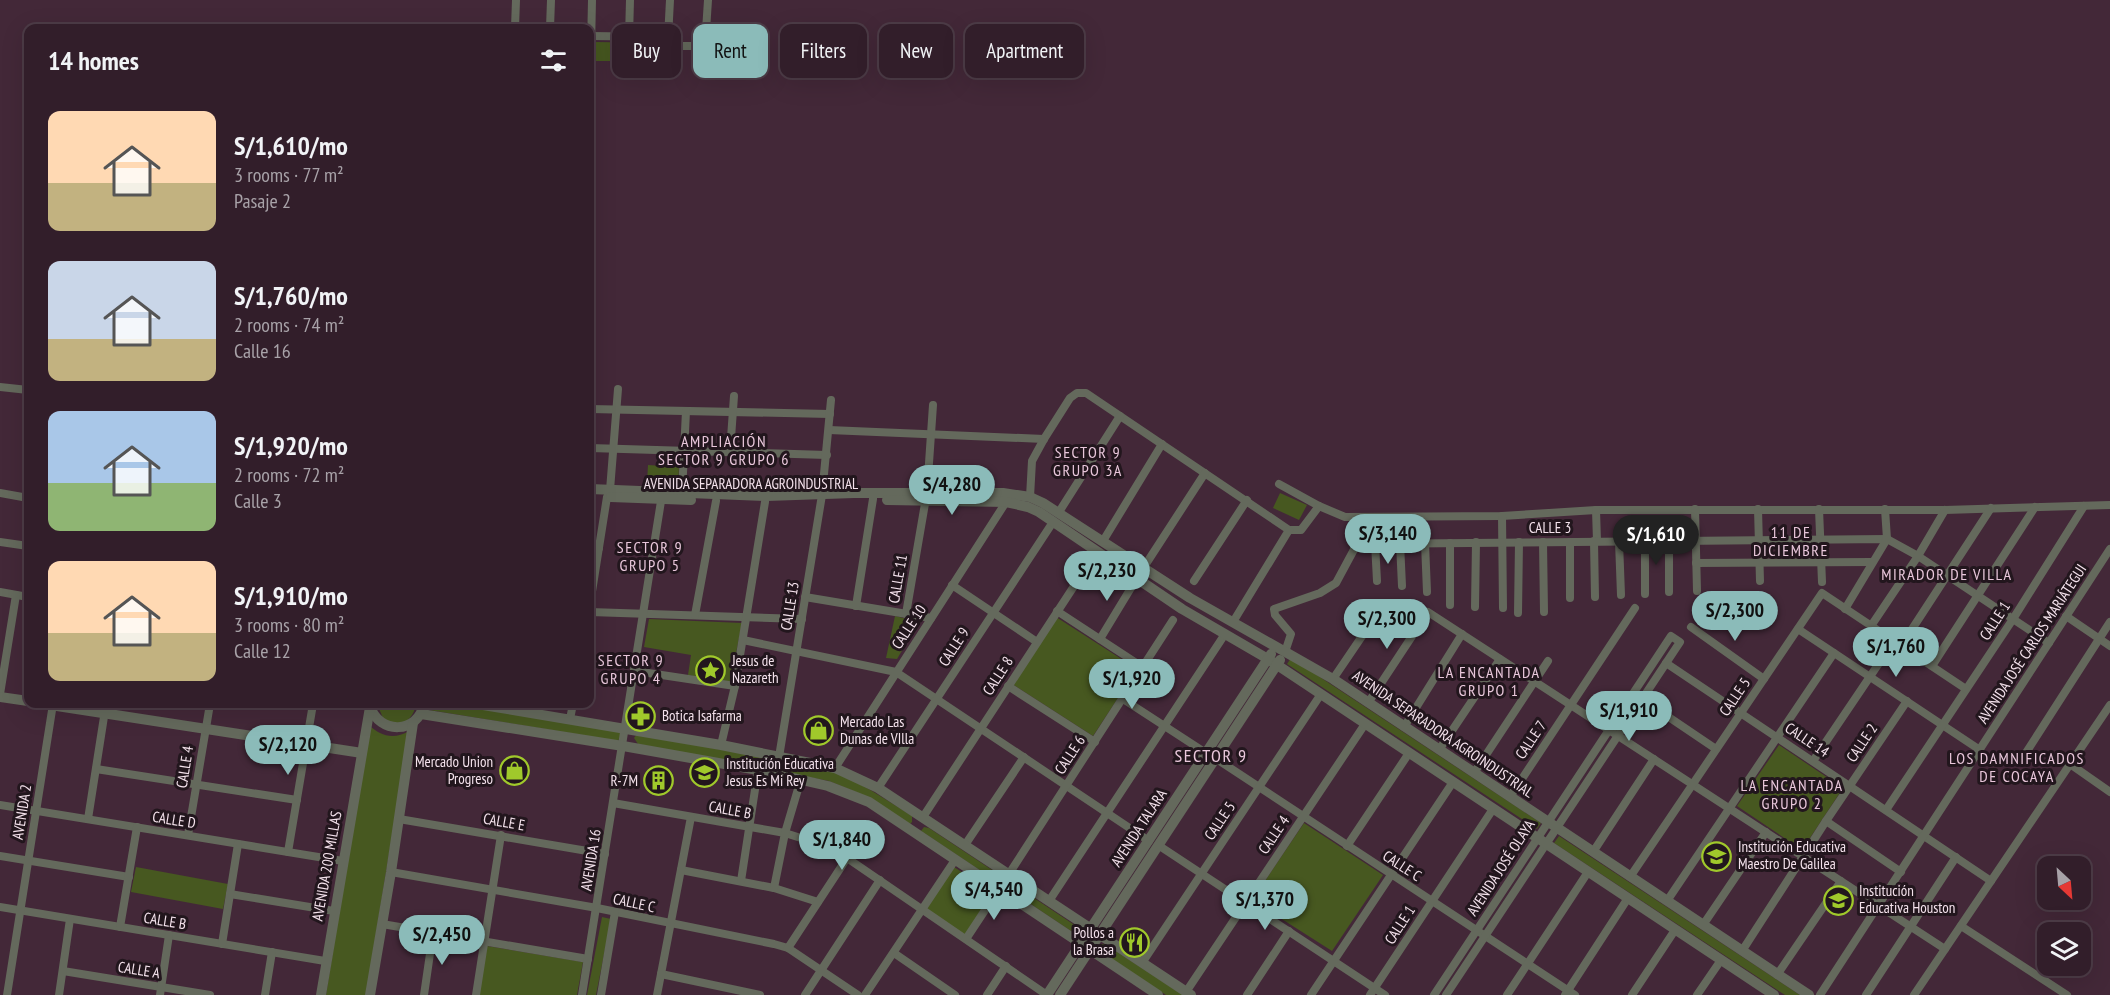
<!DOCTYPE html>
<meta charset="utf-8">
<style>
body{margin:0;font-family:"PT Sans Narrow",sans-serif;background:#3a2732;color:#f1f3f6;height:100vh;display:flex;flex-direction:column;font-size:22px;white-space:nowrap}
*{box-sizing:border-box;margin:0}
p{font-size:20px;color:#a8a2a8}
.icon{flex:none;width:33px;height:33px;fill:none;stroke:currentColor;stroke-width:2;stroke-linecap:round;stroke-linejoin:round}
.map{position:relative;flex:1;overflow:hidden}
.details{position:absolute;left:24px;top:24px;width:570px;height:684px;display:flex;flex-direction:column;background:#321e2a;border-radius:12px;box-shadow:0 6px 24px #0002,0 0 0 2px #4d3c47}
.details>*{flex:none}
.banner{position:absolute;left:612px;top:24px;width:570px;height:54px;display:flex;gap:12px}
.needle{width:39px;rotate:154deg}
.controls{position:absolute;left:2037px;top:856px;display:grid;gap:12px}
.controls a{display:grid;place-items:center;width:54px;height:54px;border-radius:12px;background:#321e2a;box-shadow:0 6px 24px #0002,0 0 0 2px #4d3c47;font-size:30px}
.price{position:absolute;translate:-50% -51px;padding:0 14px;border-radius:21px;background:#8bbbb9;color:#111;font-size:20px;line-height:39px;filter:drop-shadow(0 2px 3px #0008)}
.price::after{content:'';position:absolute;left:50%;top:36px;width:18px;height:14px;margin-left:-9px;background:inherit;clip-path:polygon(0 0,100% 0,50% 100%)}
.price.selected{background:#222;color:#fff}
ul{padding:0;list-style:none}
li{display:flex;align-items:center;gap:18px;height:150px;padding:0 24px}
li span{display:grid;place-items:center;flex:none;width:168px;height:120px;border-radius:12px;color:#555}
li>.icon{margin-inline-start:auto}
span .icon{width:72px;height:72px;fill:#fffc;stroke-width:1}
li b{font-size:26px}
h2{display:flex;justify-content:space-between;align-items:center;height:72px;padding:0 24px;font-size:26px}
.chip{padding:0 21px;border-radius:12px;background:#321e2a;box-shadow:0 6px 24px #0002,0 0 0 2px #4d3c47;font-size:21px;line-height:54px}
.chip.selected{background:#8bbbb9;color:#111}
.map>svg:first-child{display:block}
.green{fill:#475820}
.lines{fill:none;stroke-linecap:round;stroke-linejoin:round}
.minor{stroke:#64695c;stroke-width:8}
.tertiary{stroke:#64695c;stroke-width:10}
.labels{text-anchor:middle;stroke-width:6;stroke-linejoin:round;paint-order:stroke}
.street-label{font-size:15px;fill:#f4e2ec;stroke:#22161d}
.poi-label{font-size:15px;fill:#f4e2ec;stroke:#22161d;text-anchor:start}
.neighbourhood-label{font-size:16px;letter-spacing:1.5px;fill:#e9c7db;stroke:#22161d}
.quarter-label{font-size:18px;letter-spacing:1.5px;fill:#e9c7db;stroke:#22161d}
</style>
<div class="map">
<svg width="2110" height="995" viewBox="0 0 2110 995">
<rect width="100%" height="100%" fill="#432838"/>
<g class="green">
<polygon points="594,42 664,43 664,65 621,65 620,61 594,61"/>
<polygon points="648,465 679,467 678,485 647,483"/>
<polygon points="1280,493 1307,505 1299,520 1273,508"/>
<polygon points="895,616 919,622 897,659 886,658"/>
<polygon points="1056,617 1137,669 1093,736 1012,684"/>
<polygon points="649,619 742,623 730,683 688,675 691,655 644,647"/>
<polygon points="1291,658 1541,823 1537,829 1287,664"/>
<path d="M 377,704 L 416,704 C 414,716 408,721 397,726 L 383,718 Z"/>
<polygon points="429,704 444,704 498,711 622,732 618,741 429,710"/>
<path d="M 369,725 C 380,736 394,740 409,731 L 366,995 L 326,995 Z"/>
<path d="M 637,734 L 829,770 C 859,781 885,799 912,816 L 912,822 L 910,824 L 856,792 L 829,781 L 638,744 L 634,738 Z"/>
<polygon points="1779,745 1843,788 1802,850 1737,806"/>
<polygon points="1304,823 1383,875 1332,951 1252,900"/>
<polygon points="924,827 929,828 1082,930 1084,933 1080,937 921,831"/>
<polygon points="1559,836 1800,995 1785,995 1554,843"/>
<polygon points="136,867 228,884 223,909 131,892"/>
<polygon points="954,867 993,892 965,935 926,909"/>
<polygon points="602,917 611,919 596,995 587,995"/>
<polygon points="1102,944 1105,944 1183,995 1166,995 1099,951"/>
<polygon points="487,946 583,962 577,995 479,995"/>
</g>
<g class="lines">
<g class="minor">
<polyline points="515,28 516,0"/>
<polyline points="550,28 551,0"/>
<polyline points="591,36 664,37 681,46 705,46 708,0"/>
<polyline points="629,37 630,0"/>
<polyline points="668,38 670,0"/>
<polyline points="590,48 591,48 592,0"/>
<polyline points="0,387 28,390"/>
<polyline points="590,409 830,414"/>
<polyline points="829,430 1044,439"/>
<polyline points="590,448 827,455"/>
<polyline points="730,452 734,396"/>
<polyline points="1279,484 1319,506 1345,517 1502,516 1596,510 1945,510 2110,505"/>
<polyline points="610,490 618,389"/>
<polyline points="0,493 28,498"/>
<polyline points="682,493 686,411"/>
<polyline points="1030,497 1032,461 1044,439 1070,398 1077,393 1086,393 1289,530 1301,530 1319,506"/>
<polyline points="1695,509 1697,591"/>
<polyline points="1758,509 1760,581"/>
<polyline points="1819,509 1822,582"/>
<polyline points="1596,510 1597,541"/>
<polyline points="1059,512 1120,416"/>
<polyline points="1502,516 1503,608"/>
<polyline points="1103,541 1162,444"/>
<polyline points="1594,541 1595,597"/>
<polyline points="1619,541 1621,595"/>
<polyline points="1645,541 1645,594"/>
<polyline points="0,542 28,546"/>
<polyline points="1543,542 1544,612"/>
<polyline points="1570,542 1570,598"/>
<polyline points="1375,543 1377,581"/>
<polyline points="1400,543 1402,586"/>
<polyline points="1425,543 1427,592"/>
<polyline points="1450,543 1450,605"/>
<polyline points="1357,544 1887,539 1918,556 2049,643"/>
<polyline points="590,548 599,548"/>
<polyline points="1696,563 1872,562"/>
<polyline points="1144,567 1205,473"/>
<polyline points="1194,581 1247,500"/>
<polyline points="952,585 1037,642"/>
<polyline points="0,592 28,597"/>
<polyline points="1669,592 1669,541"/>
<polyline points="805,597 931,618"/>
<polyline points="590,604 607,497"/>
<polyline points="856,606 873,499"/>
<polyline points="1475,607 1476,542"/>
<polyline points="1845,609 1887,539 1885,509"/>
<polyline points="1057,611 1144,668"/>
<polyline points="590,612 802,619"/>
<polyline points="1518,613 1519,542"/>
<polyline points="906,614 927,492 933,405"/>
<polyline points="695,615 716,501"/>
<polyline points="2066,616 2110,646"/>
<polyline points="1233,622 1289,530"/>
<polyline points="1871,626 1918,556 1945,510"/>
<polyline points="1691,627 1764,679"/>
<polyline points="1798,629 1980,750"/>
<polyline points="1100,639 1137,578"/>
<polyline points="743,640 896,672 1149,841"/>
<polyline points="1901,646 1991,508"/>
<polyline points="1285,652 1291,634 1275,615 1274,609 1320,593 1336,583 1357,544 1362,533 1362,517"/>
<polyline points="1666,663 1991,881"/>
<polyline points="1932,666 2035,507"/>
<polyline points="635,671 735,686"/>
<polyline points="1333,679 1371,623"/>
<polyline points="1008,686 1095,742"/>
<polyline points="0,694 16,595"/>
<polyline points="1123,699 1206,753"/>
<polyline points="1642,699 1716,749"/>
<polyline points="1368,703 1428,612 1945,949"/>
<polyline points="570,719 573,704"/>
<polyline points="1404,727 1462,634"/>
<polyline points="721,745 735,686 765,502"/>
<polyline points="1439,750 1500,659"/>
<polyline points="779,757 822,495 831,400"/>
<polyline points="1215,758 1575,995"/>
<polyline points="2022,759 2110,622"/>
<polyline points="1813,761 1894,641"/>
<polyline points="2070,764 2110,792"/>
<polyline points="835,768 1006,502"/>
<polyline points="96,769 297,800"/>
<polyline points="1474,773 1548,661"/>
<polyline points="878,788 1053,522"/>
<polyline points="1510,797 1635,608"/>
<polyline points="613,803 785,833 823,845 847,858 1047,995"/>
<polyline points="0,805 343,861"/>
<polyline points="1886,810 2013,619 2084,506"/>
<polyline points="923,817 1097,551"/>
<polyline points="88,819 106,704"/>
<polyline points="399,819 605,854"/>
<polyline points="1826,821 1901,872"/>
<polyline points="188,835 210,704"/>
<polyline points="965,845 1024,757"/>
<polyline points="1158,845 1385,995"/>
<polyline points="1347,846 1409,753"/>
<polyline points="288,852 313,704"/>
<polyline points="1593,852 1654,759"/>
<polyline points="0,856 129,877"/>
<polyline points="681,870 774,888 818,902"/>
<polyline points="391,872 597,908 774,944 788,948 858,995"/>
<polyline points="1009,874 1173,620"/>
<polyline points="1630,877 1822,593 1966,689"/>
<polyline points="741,881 758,770"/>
<polyline points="774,888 785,833 801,779"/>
<polyline points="230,894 334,911"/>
<polyline points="1049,901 1225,634"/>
<polyline points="1667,901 1834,653"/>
<polyline points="0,907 325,961"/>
<polyline points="382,924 588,959"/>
<polyline points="1703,925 1766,832"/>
<polyline points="1961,926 2067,995"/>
<polyline points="120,927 137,827"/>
<polyline points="966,939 999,889"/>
<polyline points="222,944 238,844"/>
<polyline points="788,948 847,858"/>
<polyline points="1742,951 1826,821 1907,701"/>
<polyline points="894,953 955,995"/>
<polyline points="1142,963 1321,694"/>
<polyline points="63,971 210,995"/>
<polyline points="661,974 760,995"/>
<polyline points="1777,975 1841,881"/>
<polyline points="1186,992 1365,724"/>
<polyline points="7,995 53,704"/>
<polyline points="59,995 70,919"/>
<polyline points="160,995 169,935"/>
<polyline points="265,995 272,952"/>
<polyline points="424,995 433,933"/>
<polyline points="476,995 501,835"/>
<polyline points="582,995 662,495"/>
<polyline points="601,995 615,912"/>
<polyline points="657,995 691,817"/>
<polyline points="805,995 880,880"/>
<polyline points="865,995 955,860"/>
<polyline points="987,995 1006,966"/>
<polyline points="1247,995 1289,931"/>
<polyline points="1311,995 1453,782"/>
<polyline points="1370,995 1493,809"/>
<polyline points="1434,995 1671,636 1680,642 1446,995"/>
<polyline points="1507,995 1588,872"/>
<polyline points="1565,995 1628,898"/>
<polyline points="1632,995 1675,930"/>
<polyline points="1697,995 1721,960"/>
<polyline points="1820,995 2110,549"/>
<polyline points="1866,995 1956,857"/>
<polyline points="1914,995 2110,705"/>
</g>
<g class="tertiary">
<polyline points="590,489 767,496 854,493 1003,493 1030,497 1043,503 1190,598 1333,679 1809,995"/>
<polyline points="611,497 691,500"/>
<polyline points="887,500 1006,502 1028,507 1039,512 1182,609 1268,659 1774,995"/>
<polyline points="0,697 28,701"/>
<polyline points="44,704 362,753"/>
<polyline points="477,704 721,745 835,768 878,788 1191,995"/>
<path d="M 370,706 C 379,735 418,734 424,704"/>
<polyline points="421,714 623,746 758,770 828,786 869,802 1158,995"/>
<polyline points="321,995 370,707"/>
<polyline points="370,995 391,872 413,723"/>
<polyline points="1047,995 1271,654"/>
<polyline points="1060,995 1280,660"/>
</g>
</g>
<defs>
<symbol id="sight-ring" viewBox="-11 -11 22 22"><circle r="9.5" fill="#22161d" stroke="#a0c92b" stroke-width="1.5"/><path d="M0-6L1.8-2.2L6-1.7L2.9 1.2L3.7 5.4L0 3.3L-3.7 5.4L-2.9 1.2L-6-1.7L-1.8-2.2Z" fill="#a0c92b"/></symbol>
<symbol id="pharmacy-ring" viewBox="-11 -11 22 22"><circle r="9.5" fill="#22161d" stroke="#a0c92b" stroke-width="1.5"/><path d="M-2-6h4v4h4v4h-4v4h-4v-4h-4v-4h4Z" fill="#a0c92b"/></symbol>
<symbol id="shop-ring" viewBox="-11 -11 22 22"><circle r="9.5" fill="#22161d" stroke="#a0c92b" stroke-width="1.5"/><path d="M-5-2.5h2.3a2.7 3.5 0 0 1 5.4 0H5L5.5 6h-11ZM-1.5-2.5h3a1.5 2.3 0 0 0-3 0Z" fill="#a0c92b"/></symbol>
<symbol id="school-ring" viewBox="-11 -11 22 22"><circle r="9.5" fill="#22161d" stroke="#a0c92b" stroke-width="1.5"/><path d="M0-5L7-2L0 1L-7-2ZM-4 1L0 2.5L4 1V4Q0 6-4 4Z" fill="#a0c92b"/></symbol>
<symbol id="building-ring" viewBox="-11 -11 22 22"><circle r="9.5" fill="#22161d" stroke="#a0c92b" stroke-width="1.5"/><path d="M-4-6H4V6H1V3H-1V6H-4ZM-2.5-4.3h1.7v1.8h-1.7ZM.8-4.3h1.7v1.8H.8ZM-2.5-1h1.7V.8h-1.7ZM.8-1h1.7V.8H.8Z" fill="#a0c92b"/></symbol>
<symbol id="restaurant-ring" viewBox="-11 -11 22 22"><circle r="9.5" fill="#22161d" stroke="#a0c92b" stroke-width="1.5"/><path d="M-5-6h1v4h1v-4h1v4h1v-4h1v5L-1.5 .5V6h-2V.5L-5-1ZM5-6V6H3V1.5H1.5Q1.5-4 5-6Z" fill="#a0c92b"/></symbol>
</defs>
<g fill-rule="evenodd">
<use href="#sight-ring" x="694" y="654" width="33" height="33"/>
<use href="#pharmacy-ring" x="624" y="700" width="33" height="33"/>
<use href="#shop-ring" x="802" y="714" width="33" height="33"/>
<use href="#shop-ring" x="498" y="754" width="33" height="33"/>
<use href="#school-ring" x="688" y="756" width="33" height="33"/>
<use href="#building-ring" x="642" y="764" width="33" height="33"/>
<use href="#school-ring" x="1700" y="840" width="33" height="33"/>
<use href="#school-ring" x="1822" y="884" width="33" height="33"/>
<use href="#restaurant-ring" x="1118" y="926" width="33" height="33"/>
</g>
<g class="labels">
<g class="street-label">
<text x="751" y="489">AVENIDA SEPARADORA AGROINDUSTRIAL</text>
<text x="1550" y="533">CALLE 3</text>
<text transform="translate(898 579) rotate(-80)" y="5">CALLE 11</text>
<text transform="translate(790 606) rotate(-81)" y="5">CALLE 13</text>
<text transform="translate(1995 621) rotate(-57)" y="5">CALLE 1</text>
<text transform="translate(909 627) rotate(-57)" y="5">CALLE 10</text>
<text transform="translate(2032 644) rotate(-57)" y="5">AVENIDA JOSÉ CARLOS MARIÁTEGUI</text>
<text transform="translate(954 647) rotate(-57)" y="5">CALLE 9</text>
<text transform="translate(998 676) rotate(-57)" y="5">CALLE 8</text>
<text transform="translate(1735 697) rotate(-56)" y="5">CALLE 5</text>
<text transform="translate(1443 734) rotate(34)" y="5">AVENIDA SEPARADORA AGROINDUSTRIAL</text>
<text transform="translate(1531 740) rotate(-56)" y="5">CALLE 7</text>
<text transform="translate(1807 740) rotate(34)" y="5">CALLE 14</text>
<text transform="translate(1862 743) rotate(-56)" y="5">CALLE 2</text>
<text transform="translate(1070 755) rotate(-57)" y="5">CALLE 6</text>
<text transform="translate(185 767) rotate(-81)" y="5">CALLE 4</text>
<text transform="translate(730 810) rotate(10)" y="5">CALLE B</text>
<text transform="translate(22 812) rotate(-81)" y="5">AVENIDA 2</text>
<text transform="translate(174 820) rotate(9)" y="5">CALLE D</text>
<text transform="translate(1220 821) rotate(-56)" y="5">CALLE 5</text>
<text transform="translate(504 822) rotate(10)" y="5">CALLE E</text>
<text transform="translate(1139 828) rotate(-57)" y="5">AVENIDA TALARA</text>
<text transform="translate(1274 835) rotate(-56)" y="5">CALLE 4</text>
<text transform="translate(591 860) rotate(-81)" y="5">AVENIDA 16</text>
<text transform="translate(327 866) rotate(-80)" y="5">AVENIDA 200 MILLAS</text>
<text transform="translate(1402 866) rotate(33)" y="5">CALLE C</text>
<text transform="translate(1501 868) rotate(-57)" y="5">AVENIDA JOSÉ OLAYA</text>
<text transform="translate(634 903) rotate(12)" y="5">CALLE C</text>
<text transform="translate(165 921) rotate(9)" y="5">CALLE B</text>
<text transform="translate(1400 925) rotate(-57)" y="5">CALLE 1</text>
<text transform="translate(139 970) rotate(9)" y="5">CALLE A</text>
</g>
<g class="poi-label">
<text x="732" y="666">Jesus de<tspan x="732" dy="17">Nazareth</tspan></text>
<text x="662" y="721">Botica Isafarma</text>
<text x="840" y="727">Mercado Las<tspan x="840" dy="17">Dunas de VIlla</tspan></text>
<text x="493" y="767" text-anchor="end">Mercado Union<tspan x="493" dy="17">Progreso</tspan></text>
<text x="726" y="769">Institución Educativa<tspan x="726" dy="17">Jesus Es Mi Rey</tspan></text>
<text x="638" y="786" text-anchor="end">R-7M</text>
<text x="1738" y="852">Institución Educativa<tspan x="1738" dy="17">Maestro De Galilea</tspan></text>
<text x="1859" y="896">Institución<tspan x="1859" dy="17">Educativa Houston</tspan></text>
<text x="1114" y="938" text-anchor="end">Pollos a<tspan x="1114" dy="17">la Brasa</tspan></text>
</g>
<g class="neighbourhood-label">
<text x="724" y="447">AMPLIACIÓN<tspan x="724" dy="18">SECTOR 9 GRUPO 6</tspan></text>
<text x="1088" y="458">SECTOR 9<tspan x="1088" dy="18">GRUPO 3A</tspan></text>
<text x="1791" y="538">11 DE<tspan x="1791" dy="18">DICIEMBRE</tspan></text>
<text x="650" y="553">SECTOR 9<tspan x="650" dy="18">GRUPO 5</tspan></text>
<text x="1947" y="580">MIRADOR DE VILLA</text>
<text x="631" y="666">SECTOR 9<tspan x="631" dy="18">GRUPO 4</tspan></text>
<text x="1489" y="678">LA ENCANTADA<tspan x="1489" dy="18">GRUPO 1</tspan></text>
<text x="2017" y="764">LOS DAMNIFICADOS<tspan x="2017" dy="18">DE COCAYA</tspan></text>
<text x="1792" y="791">LA ENCANTADA<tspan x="1792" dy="18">GRUPO 2</tspan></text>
</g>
<g class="quarter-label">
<text x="1211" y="762">SECTOR 9</text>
</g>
</g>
</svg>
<div class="controls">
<a><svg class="needle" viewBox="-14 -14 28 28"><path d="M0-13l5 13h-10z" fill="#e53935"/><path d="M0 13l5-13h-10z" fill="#a8a2a8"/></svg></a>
<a><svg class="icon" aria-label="layers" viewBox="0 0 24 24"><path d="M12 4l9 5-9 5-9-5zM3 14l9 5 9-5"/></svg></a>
</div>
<b class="price" style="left:952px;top:516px">S/4,280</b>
<b class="price" style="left:1388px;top:565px">S/3,140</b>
<b class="price selected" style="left:1656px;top:566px">S/1,610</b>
<b class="price" style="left:1107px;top:602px">S/2,230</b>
<b class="price" style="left:1735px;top:642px">S/2,300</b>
<b class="price" style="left:1387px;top:650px">S/2,300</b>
<b class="price" style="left:1896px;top:678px">S/1,760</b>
<b class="price" style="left:1132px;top:710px">S/1,920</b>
<b class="price" style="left:1629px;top:742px">S/1,910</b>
<b class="price" style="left:288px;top:776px">S/2,120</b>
<b class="price" style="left:842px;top:871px">S/1,840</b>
<b class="price" style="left:994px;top:921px">S/4,540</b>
<b class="price" style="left:1265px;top:931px">S/1,370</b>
<b class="price" style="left:442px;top:966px">S/2,450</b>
<div class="banner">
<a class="chip">Buy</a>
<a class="chip selected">Rent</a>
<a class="chip">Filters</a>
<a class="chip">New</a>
<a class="chip">Apartment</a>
</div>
<section class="details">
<h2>14 homes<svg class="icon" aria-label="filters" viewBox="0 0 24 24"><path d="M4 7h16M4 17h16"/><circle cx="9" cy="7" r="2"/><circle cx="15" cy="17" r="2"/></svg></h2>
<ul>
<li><span style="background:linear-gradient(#ffd9b3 60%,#c2b280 0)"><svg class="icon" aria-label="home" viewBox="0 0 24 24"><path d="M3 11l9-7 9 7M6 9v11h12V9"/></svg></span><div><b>S/1,610/mo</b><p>3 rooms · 77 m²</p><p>Pasaje 2</p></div></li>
<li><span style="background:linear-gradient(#c9d6e8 65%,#c2b280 0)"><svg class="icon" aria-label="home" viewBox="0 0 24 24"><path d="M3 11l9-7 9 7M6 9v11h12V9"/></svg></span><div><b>S/1,760/mo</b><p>2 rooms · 74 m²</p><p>Calle 16</p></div></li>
<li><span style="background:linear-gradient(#a9c7e8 60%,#8fb573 0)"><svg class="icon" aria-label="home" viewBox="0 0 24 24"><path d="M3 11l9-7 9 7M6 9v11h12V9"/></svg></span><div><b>S/1,920/mo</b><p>2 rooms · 72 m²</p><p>Calle 3</p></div></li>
<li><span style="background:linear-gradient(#ffd9b3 60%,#c2b280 0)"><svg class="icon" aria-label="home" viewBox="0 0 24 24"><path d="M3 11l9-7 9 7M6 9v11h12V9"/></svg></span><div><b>S/1,910/mo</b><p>3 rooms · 80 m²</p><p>Calle 12</p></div></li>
</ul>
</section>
</div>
